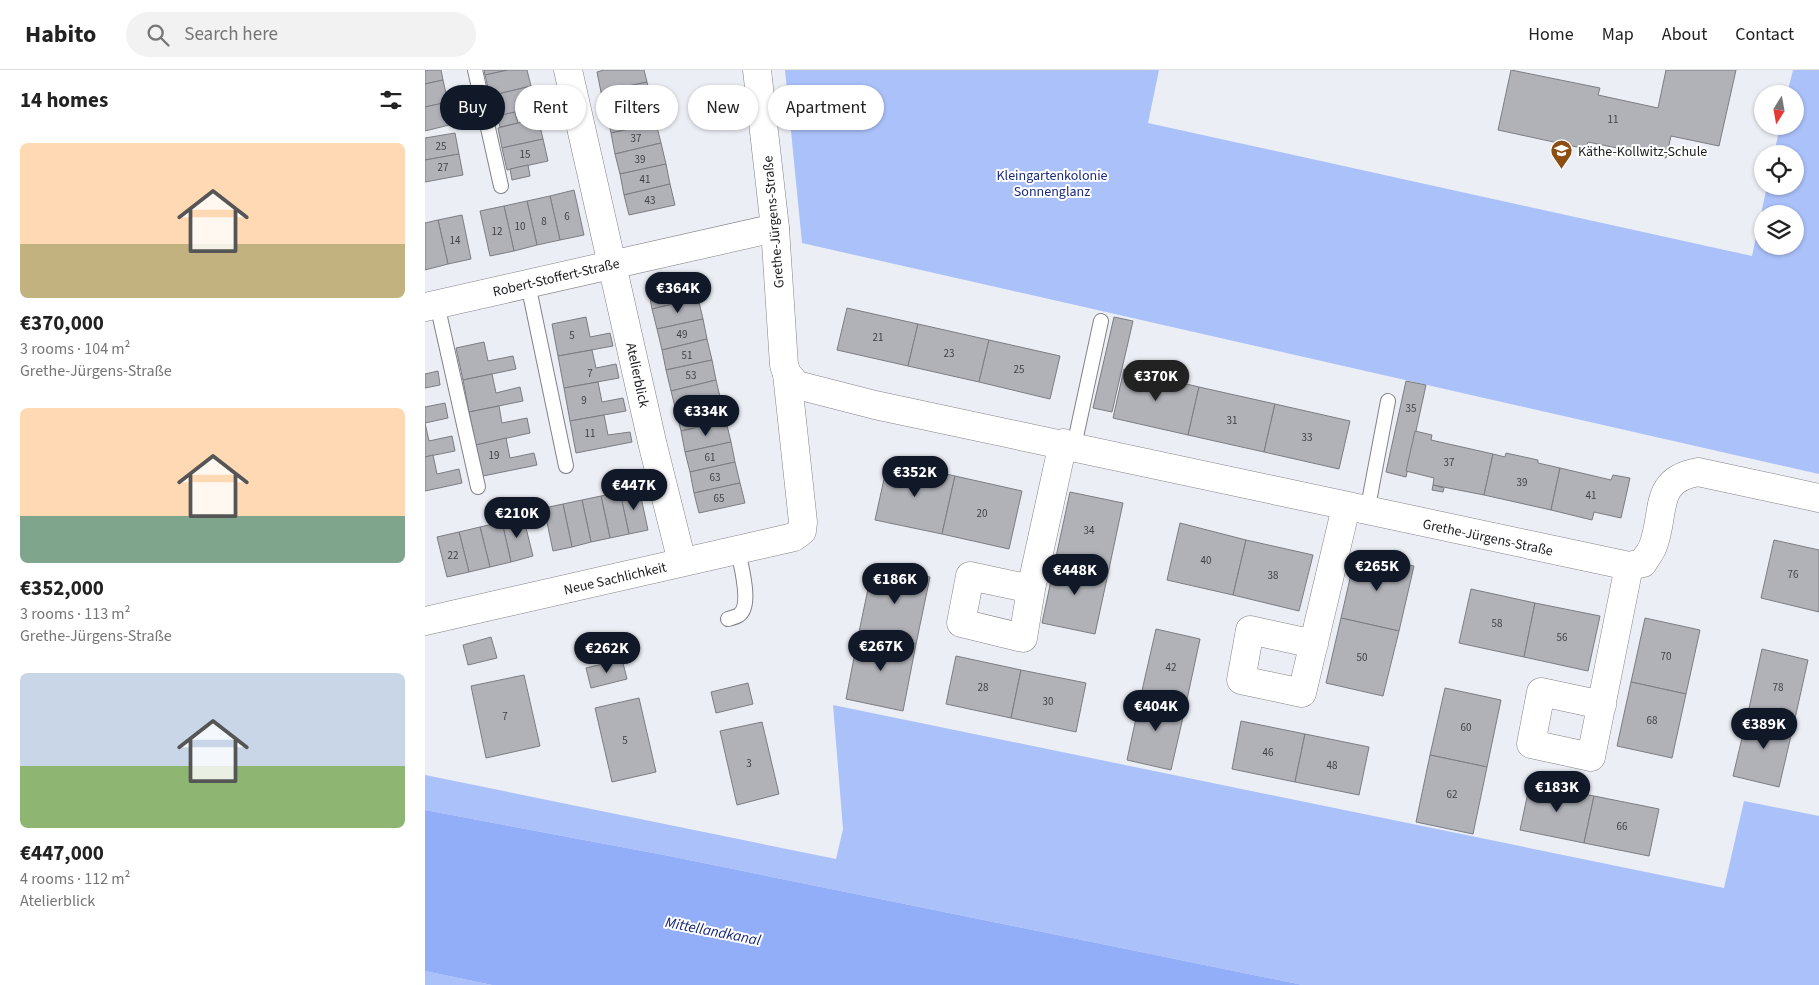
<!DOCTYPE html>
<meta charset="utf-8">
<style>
body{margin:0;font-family:"Source Sans 3",sans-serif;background:#f2f2f2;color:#222;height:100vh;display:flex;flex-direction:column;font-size:19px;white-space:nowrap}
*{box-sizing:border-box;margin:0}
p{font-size:16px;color:#767676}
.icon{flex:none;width:28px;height:28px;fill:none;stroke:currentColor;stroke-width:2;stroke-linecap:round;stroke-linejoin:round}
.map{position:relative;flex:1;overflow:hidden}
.sheet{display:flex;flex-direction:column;background:#fff;width:425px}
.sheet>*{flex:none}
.guide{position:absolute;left:15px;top:15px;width:475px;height:45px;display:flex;gap:10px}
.needle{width:32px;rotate:191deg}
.controls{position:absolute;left:1329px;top:15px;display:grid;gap:10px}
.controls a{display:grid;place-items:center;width:50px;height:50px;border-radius:50%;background:#fff;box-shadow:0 1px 4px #0004;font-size:25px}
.price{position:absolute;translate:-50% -42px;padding:0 11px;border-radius:18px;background:#111827;color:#fff;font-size:16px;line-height:32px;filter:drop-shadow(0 1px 2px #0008)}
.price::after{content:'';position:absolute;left:50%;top:30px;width:15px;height:11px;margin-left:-8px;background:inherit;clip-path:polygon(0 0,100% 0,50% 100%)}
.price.active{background:#222;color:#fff}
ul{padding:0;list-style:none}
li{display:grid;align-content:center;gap:10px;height:265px;padding:0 20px}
li span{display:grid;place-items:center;height:155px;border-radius:8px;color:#555}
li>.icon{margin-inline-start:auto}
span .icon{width:90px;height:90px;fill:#fffc;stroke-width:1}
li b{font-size:21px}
h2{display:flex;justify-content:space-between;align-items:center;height:60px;padding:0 20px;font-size:21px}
.chip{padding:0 18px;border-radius:22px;background:#fff;box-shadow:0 1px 4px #0004;font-size:18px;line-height:45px}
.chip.active{background:#111827;color:#fff}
header{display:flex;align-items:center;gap:30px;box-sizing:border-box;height:70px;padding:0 25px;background:#fff;border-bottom:1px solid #e0e0e0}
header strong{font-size:24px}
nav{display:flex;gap:28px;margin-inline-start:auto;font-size:18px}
.search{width:350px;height:45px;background:#f2f2f2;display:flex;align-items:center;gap:12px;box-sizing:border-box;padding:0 18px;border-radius:28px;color:#767676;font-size:19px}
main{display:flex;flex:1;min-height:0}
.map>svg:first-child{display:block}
.green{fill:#abc1fa;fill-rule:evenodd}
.water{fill:#93aef9}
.building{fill:#b0b2b8;stroke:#7b7d83}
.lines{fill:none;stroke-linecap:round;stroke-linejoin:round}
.lane-casing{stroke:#818388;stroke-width:16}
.street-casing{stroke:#818388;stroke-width:29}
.lane{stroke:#fff;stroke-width:14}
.street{stroke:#fff;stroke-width:28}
.labels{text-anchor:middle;stroke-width:4;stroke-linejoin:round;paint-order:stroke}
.number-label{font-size:11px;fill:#414245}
.poi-label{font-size:14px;fill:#1c1d1f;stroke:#fff;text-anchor:start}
.park-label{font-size:14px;fill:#1a2a7e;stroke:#fff}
.street-label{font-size:14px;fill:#1c1d1f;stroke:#fff}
.water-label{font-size:15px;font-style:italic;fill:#162579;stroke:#fff}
</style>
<header>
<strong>Habito</strong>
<div class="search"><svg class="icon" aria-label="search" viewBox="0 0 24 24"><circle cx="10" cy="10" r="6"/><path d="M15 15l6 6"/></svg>Search here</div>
<nav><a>Home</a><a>Map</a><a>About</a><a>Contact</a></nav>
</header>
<main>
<section class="sheet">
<h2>14 homes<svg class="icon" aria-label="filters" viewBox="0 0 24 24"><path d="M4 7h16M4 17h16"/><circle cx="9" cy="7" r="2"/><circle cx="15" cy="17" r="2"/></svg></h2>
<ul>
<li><span style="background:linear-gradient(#ffd9b3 65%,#c2b280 0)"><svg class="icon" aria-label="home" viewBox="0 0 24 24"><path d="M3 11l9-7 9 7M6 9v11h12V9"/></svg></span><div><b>€370,000</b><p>3 rooms · 104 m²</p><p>Grethe-Jürgens-Straße</p></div></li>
<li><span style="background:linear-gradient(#ffd9b3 70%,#7fa58c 0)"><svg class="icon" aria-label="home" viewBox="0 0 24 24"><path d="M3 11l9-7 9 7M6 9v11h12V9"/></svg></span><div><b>€352,000</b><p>3 rooms · 113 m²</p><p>Grethe-Jürgens-Straße</p></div></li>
<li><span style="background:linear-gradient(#c9d6e8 60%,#8fb573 0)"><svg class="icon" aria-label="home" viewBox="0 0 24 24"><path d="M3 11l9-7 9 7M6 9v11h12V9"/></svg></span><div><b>€447,000</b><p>4 rooms · 112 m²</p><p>Atelierblick</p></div></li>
</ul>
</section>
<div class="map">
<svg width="1394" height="915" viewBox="0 0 1394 915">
<rect width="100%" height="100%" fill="#ebeef4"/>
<g class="green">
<path d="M 360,0 L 734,0 L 723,53 L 1327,186 L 1342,116 L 1370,116 L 1370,84 L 1349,84 L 1355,56 L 1370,56 L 1370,24 L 1362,24 L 1368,0 L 1394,0 L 1394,404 L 377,173 ZM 1338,144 L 1370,144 L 1370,176 L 1338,176 Z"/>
<polygon points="408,635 1299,818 1319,731 1394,746 1394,915 878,915 239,785 0,740 0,705 411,789 418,759"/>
<polygon points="0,901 67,915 0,915"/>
</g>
<polygon class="water" points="0,740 239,785 878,915 67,915 0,901"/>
<g class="building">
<polygon points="0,0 16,0 18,10 0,14"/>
<polygon points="59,0 83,0 60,5"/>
<polygon points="83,0 102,0 106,16 65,26 60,5"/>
<polygon points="179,0 219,0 222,12 176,22 172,2"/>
<polygon points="1086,0 1175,18 1173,25 1233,38 1241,0 1311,0 1294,76 1246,66 1241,88 1163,72 1161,79 1073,60"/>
<polygon points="18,10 23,32 0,37 0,14"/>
<polygon points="222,12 227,32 181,42 176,22"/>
<polygon points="106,16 111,37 70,47 65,26"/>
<polygon points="23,32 28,54 0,61 0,37"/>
<polygon points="227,32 231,53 186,63 181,42"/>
<polygon points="90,42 93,53 75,57 72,46"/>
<polygon points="113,48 118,69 77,78 73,58"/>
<polygon points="231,53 236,73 190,84 186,63"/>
<polygon points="30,63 34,84 0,90 0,68"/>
<polygon points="118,69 123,91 82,100 77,78"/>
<polygon points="236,73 241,94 195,104 190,84"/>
<polygon points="34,84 38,105 0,112 0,90"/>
<polygon points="241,94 245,114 199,125 195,104"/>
<polygon points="103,95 105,106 87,110 85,99"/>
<polygon points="245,114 250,135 204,145 199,125"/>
<polygon points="149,120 159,165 135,170 125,126"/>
<polygon points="125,126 135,170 112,175 102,131"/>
<polygon points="102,131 112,175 89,181 79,136"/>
<polygon points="79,136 89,181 65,186 55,141"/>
<polygon points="37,145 46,189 23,194 13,150"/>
<polygon points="13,150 23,194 0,200 0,153"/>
<polygon points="268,208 273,228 227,239 223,218"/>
<polygon points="273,228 278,249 232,259 227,239"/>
<polygon points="422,238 493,254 483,296 412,280"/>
<polygon points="161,247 165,267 185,263 188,276 133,286 127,254"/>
<polygon points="689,247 708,251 687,342 668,338"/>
<polygon points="278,249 282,269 237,280 232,259"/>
<polygon points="493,254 564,270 554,312 483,296"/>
<polygon points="282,269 287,290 241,300 237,280"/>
<polygon points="564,270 635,286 625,329 554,312"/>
<polygon points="59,272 63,291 88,286 91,299 38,310 31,278"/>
<polygon points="167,280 171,298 191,294 194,308 139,318 133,286"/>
<polygon points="287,290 291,310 246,321 241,300"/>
<polygon points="699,299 774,317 763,365 688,348"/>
<polygon points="13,301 15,315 0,318 0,304"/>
<polygon points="67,304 71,323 95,317 98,331 44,342 38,310"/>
<polygon points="291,310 296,331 251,341 246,321"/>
<polygon points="981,311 1001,315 981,407 961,402"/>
<polygon points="173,312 177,332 198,328 201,341 145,351 139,318"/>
<polygon points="774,317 850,334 839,382 763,365"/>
<polygon points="296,331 301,351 256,361 251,341"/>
<polygon points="20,333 23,348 0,353 0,337"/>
<polygon points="850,334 925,351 914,399 839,382"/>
<polygon points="74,336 77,353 102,348 105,363 51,375 44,342"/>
<polygon points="179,345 183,365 205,362 207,372 151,383 145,351"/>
<polygon points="301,351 306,372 260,382 256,361"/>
<polygon points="0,353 4,371 27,366 30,381 0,387"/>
<polygon points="990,361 1007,365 1006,370 1068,384 1059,425 1008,415 1009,408 981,401"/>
<polygon points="81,368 85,388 109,383 112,395 58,406 51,375"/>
<polygon points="306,372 310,392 265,402 260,382"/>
<polygon points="1081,383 1113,390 1113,393 1135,398 1126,440 1059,425 1068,384 1080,387"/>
<polygon points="8,385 12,404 34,399 37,413 0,421 0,387"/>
<polygon points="463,391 530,406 517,464 450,450"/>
<polygon points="310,392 315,413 269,423 265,402"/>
<polygon points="1135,398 1186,410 1188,405 1205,408 1196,448 1169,442 1167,450 1126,440"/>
<polygon points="530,406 597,421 584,479 517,464"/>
<polygon points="315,413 320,433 274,443 269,423"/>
<polygon points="1008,415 1019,418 1018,422 1007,420"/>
<polygon points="214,418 223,460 204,464 195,422"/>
<polygon points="195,422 204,464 185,468 176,426"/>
<polygon points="645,422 698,433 684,499 631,487"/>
<polygon points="176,426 185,468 166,472 157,430"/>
<polygon points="157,430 166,472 147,477 138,434"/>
<polygon points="138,434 147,477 128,481 119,438"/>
<polygon points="98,446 108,486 86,492 77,452"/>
<polygon points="77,452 86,492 65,497 55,457"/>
<polygon points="755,453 821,470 808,525 742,510"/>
<polygon points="55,457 65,497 44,502 34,462"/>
<polygon points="34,462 44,502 22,507 12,467"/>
<polygon points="821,470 888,485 874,541 808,525"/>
<polygon points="1349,470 1394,480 1394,542 1336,528"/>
<polygon points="931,482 989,496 974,561 916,548"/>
<polygon points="631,487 684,499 670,564 617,553"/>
<polygon points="448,495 505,507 491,574 434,562"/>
<polygon points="1046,519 1110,533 1099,587 1034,573"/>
<polygon points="1110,533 1175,546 1163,601 1099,587"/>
<polygon points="916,548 974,561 958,626 901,613"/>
<polygon points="1220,548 1275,560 1261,624 1206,612"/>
<polygon points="731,559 775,569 761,634 716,625"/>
<polygon points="434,562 491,574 478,641 421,629"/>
<polygon points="66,567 72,588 43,595 38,575"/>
<polygon points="1337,579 1383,590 1369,653 1323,643"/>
<polygon points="531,586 596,600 586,648 521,634"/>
<polygon points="197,589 202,609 166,618 161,598"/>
<polygon points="596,600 661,613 651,662 586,648"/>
<polygon points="99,605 115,676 61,688 46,616"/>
<polygon points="1206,612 1261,624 1247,688 1192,676"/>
<polygon points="323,613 328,634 291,643 286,622"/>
<polygon points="1020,618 1076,630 1062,697 1005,685"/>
<polygon points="716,625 761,634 746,700 702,690"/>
<polygon points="214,628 231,702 187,712 170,638"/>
<polygon points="1323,643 1369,653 1354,717 1308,706"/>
<polygon points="816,651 880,664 870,712 807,699"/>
<polygon points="337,652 354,724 312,735 295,661"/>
<polygon points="880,664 944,677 934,725 870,712"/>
<polygon points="1005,685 1062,697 1048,764 991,752"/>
<polygon points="1105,713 1169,726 1159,773 1095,760"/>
<polygon points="1169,726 1234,739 1224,786 1159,773"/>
</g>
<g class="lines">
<defs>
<g id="lane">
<polyline points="50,0 76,116"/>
<polyline points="103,214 141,396"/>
<polyline points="12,234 53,417"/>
<polyline points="649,376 676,251"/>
<polyline points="942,442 963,331"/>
<path d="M 303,549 C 306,548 311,547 314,545 C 328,535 315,494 313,479"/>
</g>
<g id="street">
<polyline points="143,0 228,376 257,492"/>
<path d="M 332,0 L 350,158 L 359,295 L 362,304 L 372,315 L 450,335 L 1204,496 L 1218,493 C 1221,487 1226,482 1228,476 C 1241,443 1227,410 1273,402 L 1394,428"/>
<polyline points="0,237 350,158"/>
<polyline points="606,519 545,506 536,553 598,568 606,519 638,373"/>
<polyline points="0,551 369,467 377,461 378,452 362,304"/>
<polyline points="889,574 825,560 816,610 877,623 921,437"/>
<polyline points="1177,635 1116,622 1106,674 1166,687 1204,496"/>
</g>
</defs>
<use href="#lane" class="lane-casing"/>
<use href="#street" class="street-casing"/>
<use href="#lane" class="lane"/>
<use href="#street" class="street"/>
</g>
<defs>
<symbol id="school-pin" viewBox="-11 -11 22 30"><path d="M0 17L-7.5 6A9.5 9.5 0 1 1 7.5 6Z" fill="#8c4e12" stroke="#fff"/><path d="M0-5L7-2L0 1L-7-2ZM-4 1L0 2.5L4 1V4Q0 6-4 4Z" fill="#fff"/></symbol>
</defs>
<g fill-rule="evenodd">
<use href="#school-pin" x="1124" y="68" width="25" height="34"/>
</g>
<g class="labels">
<g class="number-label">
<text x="1188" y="53">11</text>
<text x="211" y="72">37</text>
<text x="16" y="80">25</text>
<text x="100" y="88">15</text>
<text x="215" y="93">39</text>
<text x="18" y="101">27</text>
<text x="220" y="113">41</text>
<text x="225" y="134">43</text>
<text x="142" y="150">6</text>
<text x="119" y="155">8</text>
<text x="95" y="160">10</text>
<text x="72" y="165">12</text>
<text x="30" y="174">14</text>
<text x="257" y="268">49</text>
<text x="147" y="269">5</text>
<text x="453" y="271">21</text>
<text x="524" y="287">23</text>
<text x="262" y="289">51</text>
<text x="594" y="303">25</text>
<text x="165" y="307">7</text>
<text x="266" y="309">53</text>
<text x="159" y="334">9</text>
<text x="986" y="342">35</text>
<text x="807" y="354">31</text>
<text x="165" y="367">11</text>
<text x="882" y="371">33</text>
<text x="69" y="389">19</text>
<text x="285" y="391">61</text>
<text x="1024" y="396">37</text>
<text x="290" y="411">63</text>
<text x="1097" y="416">39</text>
<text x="1166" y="429">41</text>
<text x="294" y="432">65</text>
<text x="557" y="447">20</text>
<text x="664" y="464">34</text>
<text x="28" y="489">22</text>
<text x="781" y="494">40</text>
<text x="1368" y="508">76</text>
<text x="848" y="509">38</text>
<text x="1072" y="557">58</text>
<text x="1137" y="571">56</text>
<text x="1241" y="590">70</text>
<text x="937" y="591">50</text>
<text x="746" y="601">42</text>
<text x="558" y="621">28</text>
<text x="1353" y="621">78</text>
<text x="623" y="635">30</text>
<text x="80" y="650">7</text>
<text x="1227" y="654">68</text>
<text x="1041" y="661">60</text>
<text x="200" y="674">5</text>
<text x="843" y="686">46</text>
<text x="324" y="697">3</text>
<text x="907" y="699">48</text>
<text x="1027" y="728">62</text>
<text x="1197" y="760">66</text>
</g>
<g class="poi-label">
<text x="1153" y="86">Käthe-Kollwitz-Schule</text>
</g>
<g class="park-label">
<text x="627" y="110">Kleingartenkolonie<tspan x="627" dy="16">Sonnenglanz</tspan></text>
</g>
<g class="street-label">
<text transform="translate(348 152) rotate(-95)" y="5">Grethe-Jürgens-Straße</text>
<text transform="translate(131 207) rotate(-13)" y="5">Robert-Stoffert-Straße</text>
<text transform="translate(213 305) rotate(78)" y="5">Atelierblick</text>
<text transform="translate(1063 467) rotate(12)" y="5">Grethe-Jürgens-Straße</text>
<text transform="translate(190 508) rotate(-13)" y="5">Neue Sachlichkeit</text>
</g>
<g class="water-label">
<text transform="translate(288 861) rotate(11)" y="5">Mittellandkanal</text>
</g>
</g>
</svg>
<div class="controls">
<a><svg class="needle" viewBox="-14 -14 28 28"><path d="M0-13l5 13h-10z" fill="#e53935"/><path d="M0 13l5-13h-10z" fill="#767676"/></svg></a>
<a><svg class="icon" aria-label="locate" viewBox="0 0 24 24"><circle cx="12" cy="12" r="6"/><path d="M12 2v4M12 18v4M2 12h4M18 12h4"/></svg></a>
<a><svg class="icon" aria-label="layers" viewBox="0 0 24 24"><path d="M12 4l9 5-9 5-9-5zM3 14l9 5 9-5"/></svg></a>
</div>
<b class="price" style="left:253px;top:244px">€364K</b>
<b class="price active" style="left:731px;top:332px">€370K</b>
<b class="price" style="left:281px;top:367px">€334K</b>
<b class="price" style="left:490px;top:428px">€352K</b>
<b class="price" style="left:209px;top:441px">€447K</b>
<b class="price" style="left:92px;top:469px">€210K</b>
<b class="price" style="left:952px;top:522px">€265K</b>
<b class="price" style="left:650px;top:526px">€448K</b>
<b class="price" style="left:470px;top:535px">€186K</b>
<b class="price" style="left:456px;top:602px">€267K</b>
<b class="price" style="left:182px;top:604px">€262K</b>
<b class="price" style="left:731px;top:662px">€404K</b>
<b class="price" style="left:1339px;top:680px">€389K</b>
<b class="price" style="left:1132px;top:743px">€183K</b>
<div class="guide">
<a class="chip active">Buy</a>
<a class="chip">Rent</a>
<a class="chip">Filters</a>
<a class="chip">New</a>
<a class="chip">Apartment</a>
</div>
</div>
</main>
